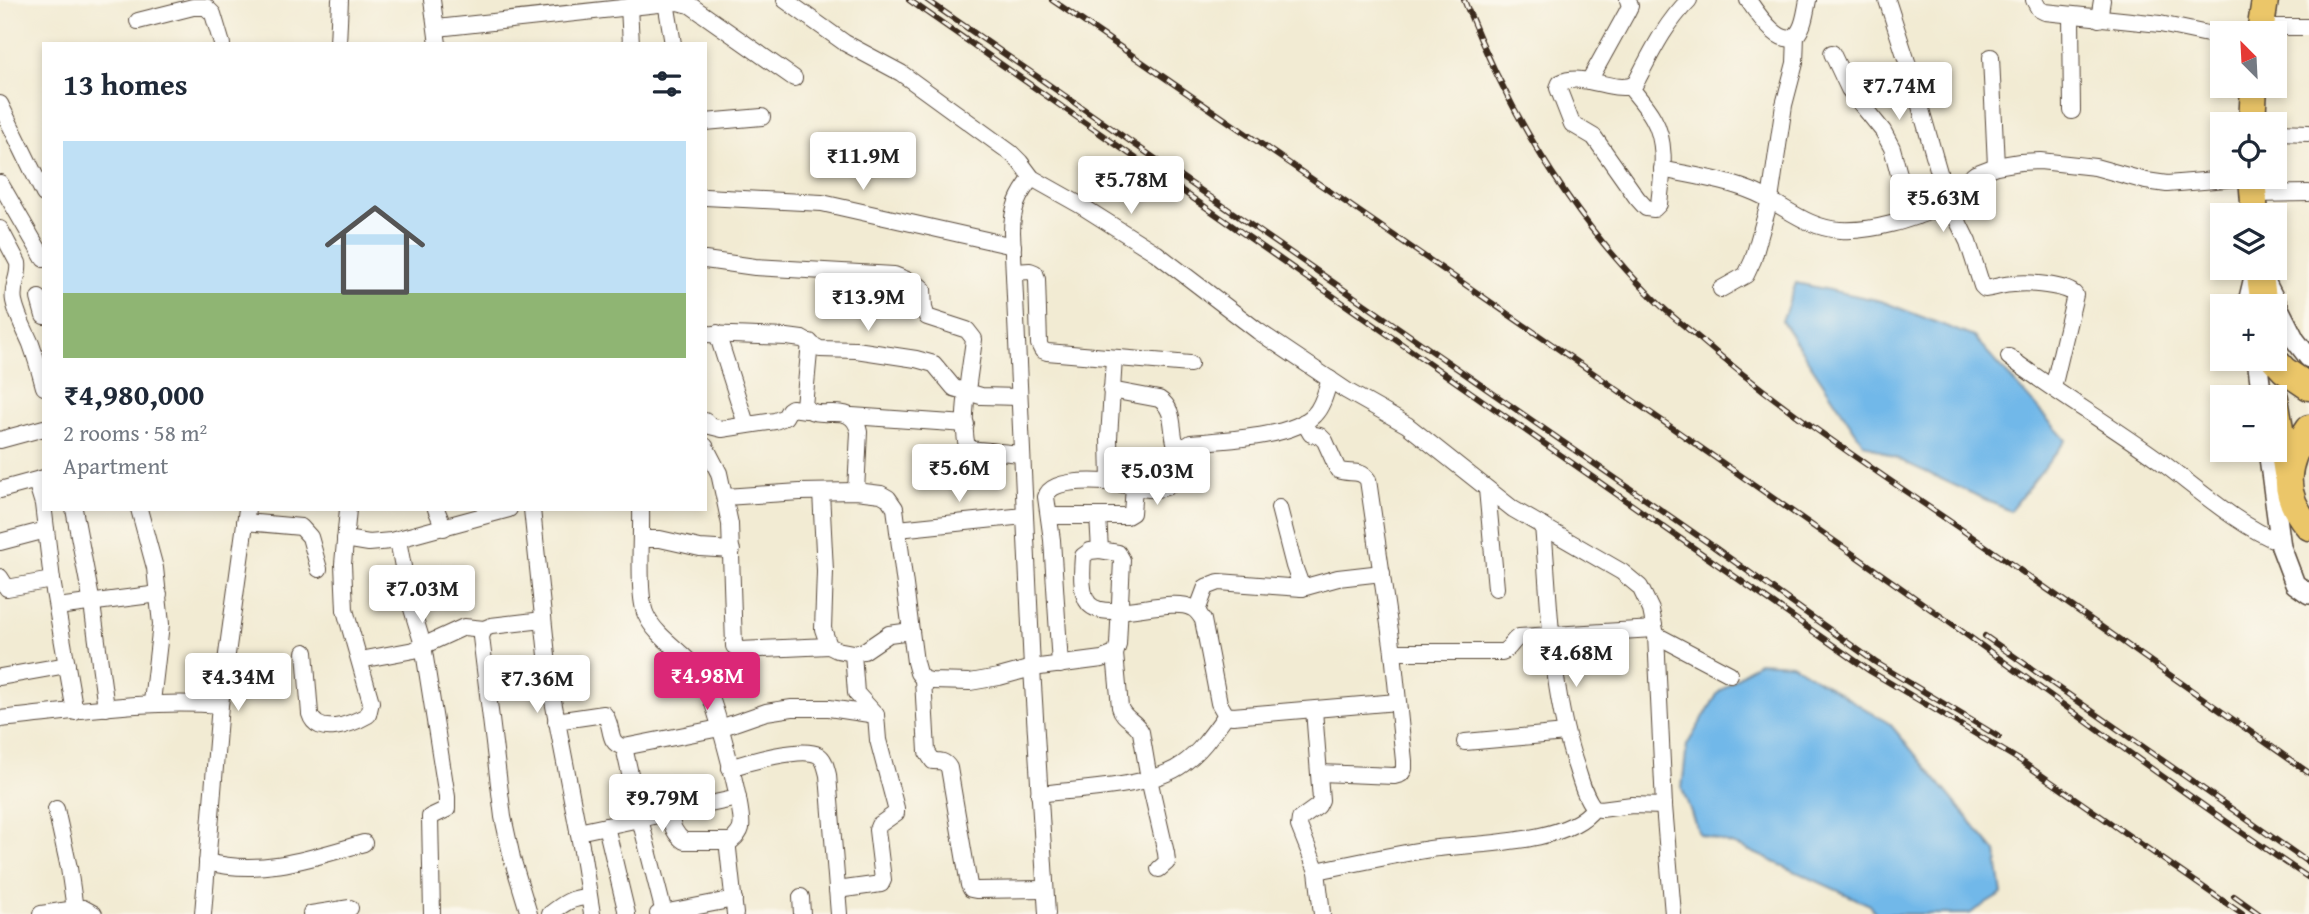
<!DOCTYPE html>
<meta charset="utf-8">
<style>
body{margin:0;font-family:"Gentium Book Plus",serif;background:#f2f2f3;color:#1f2937;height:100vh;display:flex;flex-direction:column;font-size:26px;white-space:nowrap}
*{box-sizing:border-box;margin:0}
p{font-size:23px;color:#747a83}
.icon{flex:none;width:38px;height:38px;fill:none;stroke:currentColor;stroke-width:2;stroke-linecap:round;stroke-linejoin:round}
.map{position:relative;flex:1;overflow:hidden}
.side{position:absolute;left:42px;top:42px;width:665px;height:469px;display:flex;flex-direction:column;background:#fff;border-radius:0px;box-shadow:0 4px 10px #0003}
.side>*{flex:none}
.needle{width:46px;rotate:336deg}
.buttons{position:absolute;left:2210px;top:21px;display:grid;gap:14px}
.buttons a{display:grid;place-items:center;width:77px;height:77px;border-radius:0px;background:#fff;box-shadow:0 4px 10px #0003;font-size:35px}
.price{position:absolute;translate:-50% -60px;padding:0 16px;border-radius:7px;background:#fff;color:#222;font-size:23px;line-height:46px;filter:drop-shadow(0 2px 4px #0008)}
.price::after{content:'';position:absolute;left:50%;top:42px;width:21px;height:16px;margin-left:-10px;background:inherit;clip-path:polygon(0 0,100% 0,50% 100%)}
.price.on{background:#db2777;color:#fff}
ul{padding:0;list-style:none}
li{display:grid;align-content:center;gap:14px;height:371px;padding:0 21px}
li+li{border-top:2px solid #e0e1e3}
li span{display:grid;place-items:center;height:217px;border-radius:0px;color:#555}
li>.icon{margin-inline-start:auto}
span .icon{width:126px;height:126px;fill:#fffc;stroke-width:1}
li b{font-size:30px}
h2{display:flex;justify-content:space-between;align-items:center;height:84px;padding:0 21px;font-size:30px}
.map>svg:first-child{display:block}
.water{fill:#71b8e9;stroke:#567184;stroke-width:2}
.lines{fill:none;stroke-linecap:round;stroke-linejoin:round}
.minor-casing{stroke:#564739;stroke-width:18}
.tertiary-casing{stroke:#564739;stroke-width:22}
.trunk-casing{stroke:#564739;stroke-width:29}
.minor{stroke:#fff;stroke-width:16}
.tertiary{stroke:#fff;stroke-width:19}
.trunk{stroke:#ebc669;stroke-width:26}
.rail-casing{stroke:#3b2a1e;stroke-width:6}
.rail{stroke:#fbf7ec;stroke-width:3.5;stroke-dasharray:10;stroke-linecap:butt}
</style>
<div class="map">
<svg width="2309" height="914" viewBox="0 0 2309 914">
<rect width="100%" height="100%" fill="#fbf7ec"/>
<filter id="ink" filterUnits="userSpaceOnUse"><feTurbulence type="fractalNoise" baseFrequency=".0143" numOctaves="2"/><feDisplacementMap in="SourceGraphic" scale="14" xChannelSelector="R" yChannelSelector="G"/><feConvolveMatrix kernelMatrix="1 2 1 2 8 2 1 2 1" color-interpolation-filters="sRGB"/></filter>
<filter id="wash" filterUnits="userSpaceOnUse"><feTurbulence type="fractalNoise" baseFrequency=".00686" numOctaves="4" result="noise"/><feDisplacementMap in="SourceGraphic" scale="28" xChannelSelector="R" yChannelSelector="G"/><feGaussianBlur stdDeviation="1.57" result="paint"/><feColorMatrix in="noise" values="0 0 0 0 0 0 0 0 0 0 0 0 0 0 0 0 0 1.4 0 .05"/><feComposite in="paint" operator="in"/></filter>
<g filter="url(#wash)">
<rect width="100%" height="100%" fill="#f2ebd3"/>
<g class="water">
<polygon points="1796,283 1881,301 1974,337 2066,440 2010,511 1863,443 1782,321"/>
<polygon points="1758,662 1792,664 1890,724 1996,852 2002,894 1969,914 1876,914 1870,905 1743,848 1699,834 1682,788 1687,745 1718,693"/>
</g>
</g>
<g filter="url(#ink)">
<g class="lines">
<defs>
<g id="minor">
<polyline points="432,0 438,44"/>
<polyline points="785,0 845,43 901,73 1011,153 1020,162 1032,178 1080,205 1156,253 1258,331 1347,391 1407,425 1513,509 1622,572 1640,587 1651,610 1656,635 1664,806 1673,914"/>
<path d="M 1748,0 C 1756,12 1787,59 1801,28 C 1805,20 1806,9 1808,0"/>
<path d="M 1887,0 L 1910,71 L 1946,197 L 1968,242 L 1982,286 L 1985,289 C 1995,288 2004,284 2014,284 C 2027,282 2067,285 2075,295 L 2053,388"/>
<polyline points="2034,0 2039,9 2045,12 2160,24 2222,37"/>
<polyline points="666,2 673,44"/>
<polyline points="629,7 631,44"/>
<polyline points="2071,15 2072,111"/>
<polyline points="2099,19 2102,0"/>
<polyline points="138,21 193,7 206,7 213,14 222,44"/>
<polyline points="2261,27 2309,27"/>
<polyline points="437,28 677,2 690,5 794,78"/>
<polyline points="338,44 340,0"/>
<polyline points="1832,53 1849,89 1883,131 1892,148 1900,178 1917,216"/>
<polyline points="1991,57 1996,166"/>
<polyline points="1589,81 1626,14 1630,6 1628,0"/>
<path d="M 1630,87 C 1638,97 1647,107 1653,118 C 1668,144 1662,176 1659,204 L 1654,209 L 1646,208 L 1637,198 L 1594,137 L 1572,124 L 1558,88 L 1560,83 C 1583,71 1616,95 1635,84 C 1651,54 1664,25 1689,0"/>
<polyline points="0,104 44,194"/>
<polyline points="705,122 762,117"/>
<polyline points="2275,132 2309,133"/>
<path d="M 1662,169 C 1693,176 1727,180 1756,193 C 1785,206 1807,228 1840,230 C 1878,232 1915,217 1950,204"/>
<path d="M 1032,178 C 1018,195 1012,209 1012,232 L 1032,668 L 1047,914"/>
<polyline points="0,183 44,259"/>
<polyline points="2253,194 2309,193"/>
<polyline points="705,197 822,203 1013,246"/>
<polyline points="1946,197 1975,174 1996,166 2020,162 2040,161 2095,167 2146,181 2167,184 2251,177"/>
<path d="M 0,229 L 18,263 C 20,277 11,286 14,301 C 17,316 25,330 31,344 C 36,358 40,372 44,387"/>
<path d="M 705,260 L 755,267 L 894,275 L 917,284 L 923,289 L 924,308 L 927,317 L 967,330 L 974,339 C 971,367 959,425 968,449 L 1021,454"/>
<polyline points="1015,272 1030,271 1035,273 1037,279 1039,344 1042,350 1047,352 1190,364"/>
<polyline points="1721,289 1746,275 1753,260 1770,200 1784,105 1795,63 1796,35"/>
<polyline points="39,298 44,316"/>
<polyline points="717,333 746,424"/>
<polyline points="705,334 787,337 802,339 820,349 856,350 916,359 934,364 954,388 981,396 1019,397"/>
<path d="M 810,342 L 804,406 C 819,424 852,398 859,432 L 856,491"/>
<path d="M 2009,357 C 2056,393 2108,423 2156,458 C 2192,484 2239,527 2280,542"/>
<path d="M 1111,390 L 1159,399 C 1175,409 1171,427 1175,442 L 1182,447"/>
<polyline points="852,416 966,424"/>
<polyline points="705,421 710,426 722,429 775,421 785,417 789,410 792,408 806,410"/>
<path d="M 1304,422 L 1311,434 L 1320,436 L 1325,441 L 1338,470 C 1349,475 1360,468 1368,480 L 1393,652 L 1404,761 L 1404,769 L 1401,774 L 1394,776 L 1320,773"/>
<polyline points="0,440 44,428"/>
<polyline points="705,446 719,473 730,524 734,646 740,650 829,646"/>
<polyline points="36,481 43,504 52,580 75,712"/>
<polyline points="1110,482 1109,438 1114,358"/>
<polyline points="1487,489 1496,588"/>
<polyline points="0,490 44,478"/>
<polyline points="821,492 825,571 823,629 829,646 837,650 853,653 864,651 889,634 911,631"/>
<polyline points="725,497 800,492 856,491 881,494 888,498 895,508 915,662 918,673 923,679 931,681 970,682 999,677 1032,668 1102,659 1115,654 1118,645 1122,560 1118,553 1100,550 1098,516"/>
<polyline points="1279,508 1294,566 1302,588"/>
<polyline points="74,509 92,604 106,708"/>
<polyline points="139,509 155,568 161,624 152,702"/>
<polyline points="436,509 444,528"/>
<polyline points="532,509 550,685 582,851 592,914"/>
<path d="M 641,509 C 642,534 637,596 646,615 C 656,637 682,651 697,670 C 701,677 706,686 709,693 C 717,712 745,812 741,828 C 739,836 733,839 728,844 L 728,849 L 735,914"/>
<polyline points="1049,516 1127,516 1132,513 1134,487"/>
<polyline points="245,522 301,527 310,537 319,569"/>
<path d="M 1543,526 C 1550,607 1550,691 1577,769 C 1581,782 1585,797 1594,808 L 1601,809 L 1632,805 L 1664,806"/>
<polyline points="898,529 1024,516"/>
<polyline points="345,539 369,543 391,541 509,509"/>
<polyline points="642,539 660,539 700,548 732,550"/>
<polyline points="398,540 409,599 423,645 447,797 447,809 430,817 432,914"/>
<polyline points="0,542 46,530"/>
<path d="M 1100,550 L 1090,551 L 1083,556 C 1082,569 1080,594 1089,604 C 1106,623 1170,596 1192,608 C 1197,610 1200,615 1203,620 L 1219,703 L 1226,715 L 1233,716 L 1397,702"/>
<polyline points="0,577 7,588 52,580"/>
<polyline points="57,607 159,594"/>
<polyline points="1197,611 1206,587 1219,582 1302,588 1338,578 1382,573"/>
<polyline points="1656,635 1730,674"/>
<path d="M 305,652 L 310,714 C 317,738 352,724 368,715 L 371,702 L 345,610 L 343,564 L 348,509"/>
<path d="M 1393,652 L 1502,652 C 1511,649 1511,641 1519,637 L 1654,629"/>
<path d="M 1115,654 L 1120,707 C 1123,719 1135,720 1141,732 L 1149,779 L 1166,853 L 1167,862 L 1159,869"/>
<polyline points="360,660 414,650 464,627 484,629"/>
<path d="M 1060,665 L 1052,540 L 1046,497 C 1050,479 1092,481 1107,482 C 1130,483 1158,499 1177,480 C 1180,465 1175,451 1191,443 C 1221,440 1292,438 1314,415 C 1323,406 1326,391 1330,379"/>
<polyline points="0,677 67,665"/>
<path d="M 923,679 L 927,752 L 933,761 C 941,761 945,761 949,768 L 969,885 L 971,889 L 976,890 L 1044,889"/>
<polyline points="1314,710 1321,800 1318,806 1300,819 1299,826 1317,871 1322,914"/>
<path d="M 0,719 C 73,712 146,699 220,705"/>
<path d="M 556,721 L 604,714 C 614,725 606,744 624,747 L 720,728 L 766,712 L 792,708 L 829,708 L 876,715"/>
<polyline points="1465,742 1566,733"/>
<polyline points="624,747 640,819 664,913"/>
<path d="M 730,768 C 748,762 802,746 818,755 C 825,759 826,768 828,775 L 839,914"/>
<path d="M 1039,794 C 1078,789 1151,788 1183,764 C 1201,751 1213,733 1226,715"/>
<polyline points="56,809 69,868 75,909"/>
<path d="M 669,814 C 672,825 674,834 684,841 L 730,841"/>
<polyline points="606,826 627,914"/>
<polyline points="578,832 738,798"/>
<path d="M 207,862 C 262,876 312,858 364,843"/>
<path d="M 1317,871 C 1355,863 1392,855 1430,849 C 1472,843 1568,845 1594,808"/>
<polyline points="837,890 881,884 883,880 877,830 879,825 896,813 896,808 878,740 876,715 856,693 853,653"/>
<polyline points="801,897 802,914"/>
<polyline points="41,914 83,908 94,914"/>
<polyline points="203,914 220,705 247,509"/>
<polyline points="311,914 350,908"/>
<polyline points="529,914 512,858 503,817 481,637 484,629 491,626 543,620"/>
<path d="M 550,914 C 563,904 572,897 589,897"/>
<polyline points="658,914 734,899"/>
</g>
<g id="tertiary">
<polyline points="2266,283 2295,340 2309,358"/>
<polyline points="2250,306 2249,298 2255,273"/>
<polyline points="2257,359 2262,397"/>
<polyline points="2268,450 2281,547 2295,584 2309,594"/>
</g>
<g id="trunk">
<polyline points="2260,33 2265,0"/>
<polyline points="2252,124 2254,86"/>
<polyline points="2252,177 2255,215"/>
<polyline points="2259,268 2264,306"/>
<polyline points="2274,359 2284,370 2309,387"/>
<polyline points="2275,398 2287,473"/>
<path d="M 2309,428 C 2284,463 2280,494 2309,527"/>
</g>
</defs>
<use href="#minor" class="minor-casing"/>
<use href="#tertiary" class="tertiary-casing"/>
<use href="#trunk" class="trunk-casing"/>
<use href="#minor" class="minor"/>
<use href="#tertiary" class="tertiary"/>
<use href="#trunk" class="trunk"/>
<defs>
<g id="rail">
<polyline points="909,0 1870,671 2021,761 2242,914"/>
<polyline points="927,0 1707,542 1875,662 1999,737"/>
<path d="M 1052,0 C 1333,194 1615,386 1894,583 C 2033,681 2168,784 2309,878"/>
<path d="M 1464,0 C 1507,108 1567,212 1650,295 C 1665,311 1682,324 1699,338 C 1783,411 1877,471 1968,534 C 2082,613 2196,693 2309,773"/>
<polyline points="1985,636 2309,863"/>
<polyline points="2234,896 2259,914"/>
</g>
</defs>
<use href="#rail" class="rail-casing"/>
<use href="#rail" class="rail"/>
</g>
</g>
</svg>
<div class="buttons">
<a><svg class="needle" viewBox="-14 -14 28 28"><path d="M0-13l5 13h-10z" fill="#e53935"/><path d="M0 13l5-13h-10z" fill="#747a83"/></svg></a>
<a><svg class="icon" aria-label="locate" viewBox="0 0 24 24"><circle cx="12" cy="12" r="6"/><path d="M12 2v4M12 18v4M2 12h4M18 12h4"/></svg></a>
<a><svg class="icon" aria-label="layers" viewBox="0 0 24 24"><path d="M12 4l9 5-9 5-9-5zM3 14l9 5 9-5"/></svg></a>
<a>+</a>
<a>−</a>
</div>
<b class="price" style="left:1899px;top:122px">₹7.74M</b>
<b class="price" style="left:863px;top:192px">₹11.9M</b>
<b class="price" style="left:1131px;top:216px">₹5.78M</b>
<b class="price" style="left:1943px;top:234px">₹5.63M</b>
<b class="price" style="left:868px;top:333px">₹13.9M</b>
<b class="price" style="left:959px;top:504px">₹5.6M</b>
<b class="price" style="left:1157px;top:507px">₹5.03M</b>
<b class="price" style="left:422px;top:625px">₹7.03M</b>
<b class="price" style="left:1576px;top:689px">₹4.68M</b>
<b class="price on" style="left:707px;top:712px">₹4.98M</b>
<b class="price" style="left:238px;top:713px">₹4.34M</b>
<b class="price" style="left:537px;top:715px">₹7.36M</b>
<b class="price" style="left:662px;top:834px">₹9.79M</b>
<section class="side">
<h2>13 homes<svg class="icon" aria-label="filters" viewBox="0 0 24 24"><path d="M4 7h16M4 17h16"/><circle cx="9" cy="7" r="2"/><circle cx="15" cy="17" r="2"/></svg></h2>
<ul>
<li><span style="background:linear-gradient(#bfe0f5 70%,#8fb573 0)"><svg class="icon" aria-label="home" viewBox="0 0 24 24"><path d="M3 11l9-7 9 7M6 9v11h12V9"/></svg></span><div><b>₹4,980,000</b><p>2 rooms · 58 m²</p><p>Apartment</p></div></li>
</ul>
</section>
</div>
